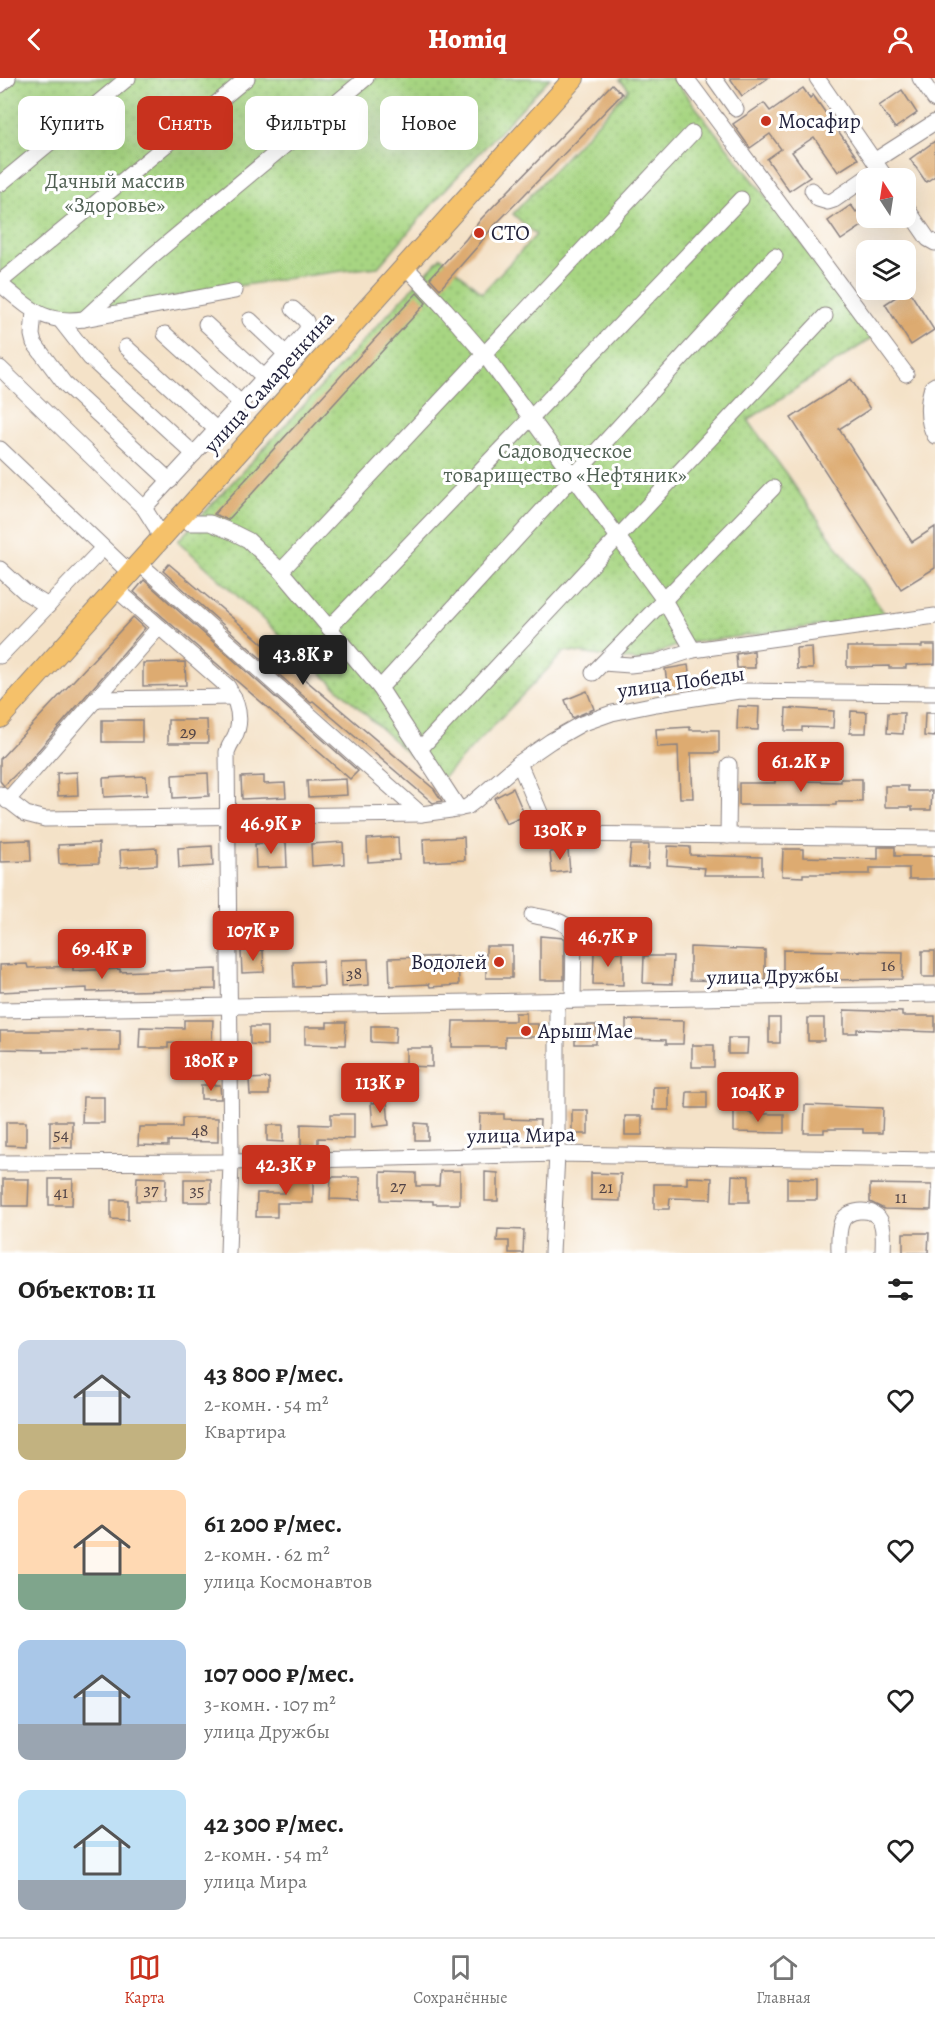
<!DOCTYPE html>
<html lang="ru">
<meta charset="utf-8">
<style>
body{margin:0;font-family:Alegreya,serif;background:#f6f6f6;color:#222;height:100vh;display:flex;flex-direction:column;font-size:22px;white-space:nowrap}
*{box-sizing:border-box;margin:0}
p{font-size:20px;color:#767676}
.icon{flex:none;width:33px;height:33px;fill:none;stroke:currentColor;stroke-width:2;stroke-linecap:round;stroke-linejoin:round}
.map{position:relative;height:1175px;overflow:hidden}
.drawer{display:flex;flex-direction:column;background:#fff;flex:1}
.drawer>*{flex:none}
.top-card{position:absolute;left:18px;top:18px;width:600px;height:54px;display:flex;gap:12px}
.needle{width:39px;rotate:348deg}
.buttons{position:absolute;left:856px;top:90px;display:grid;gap:12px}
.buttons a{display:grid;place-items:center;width:60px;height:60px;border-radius:12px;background:#fff;box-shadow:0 6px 24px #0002;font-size:30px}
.price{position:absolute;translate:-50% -51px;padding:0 14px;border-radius:6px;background:#c8321e;color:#fff;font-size:20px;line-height:39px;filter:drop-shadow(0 2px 3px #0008)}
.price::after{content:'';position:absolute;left:50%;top:36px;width:18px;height:14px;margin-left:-9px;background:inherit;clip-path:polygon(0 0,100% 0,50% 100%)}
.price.current{background:#222;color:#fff}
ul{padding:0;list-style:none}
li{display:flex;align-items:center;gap:18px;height:150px;padding:0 18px}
li span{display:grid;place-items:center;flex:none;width:168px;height:120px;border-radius:12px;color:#555}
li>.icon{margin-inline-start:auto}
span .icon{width:72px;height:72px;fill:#fffc;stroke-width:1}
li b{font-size:26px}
h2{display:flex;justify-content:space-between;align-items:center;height:72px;padding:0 18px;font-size:26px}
.tag{padding:0 21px;border-radius:12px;background:#fff;box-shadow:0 6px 24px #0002;font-size:21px;line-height:54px}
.tag.current{background:#c8321e;color:#fff}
header{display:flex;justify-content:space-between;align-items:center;height:78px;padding:0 18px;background:#c8321e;color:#fff;font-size:27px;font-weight:800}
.tabs{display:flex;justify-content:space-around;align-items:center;height:84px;border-top:2px solid #e0e0e0;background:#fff;font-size:16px;color:#767676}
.tabs a{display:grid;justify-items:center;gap:3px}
.tabs .current{color:#c8321e}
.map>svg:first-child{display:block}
.garden{fill:url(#garden-dots);stroke:#647c5e;stroke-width:1.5}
.building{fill:#ddab71}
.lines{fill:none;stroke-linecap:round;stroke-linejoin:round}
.minor-casing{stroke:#8b8282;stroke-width:17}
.major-casing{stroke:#8b8282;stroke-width:22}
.minor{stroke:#fff;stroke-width:15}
.major{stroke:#f5c16b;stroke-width:20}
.poi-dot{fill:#c8321e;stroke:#fff;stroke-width:2}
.labels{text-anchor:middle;stroke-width:6;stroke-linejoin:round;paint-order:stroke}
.number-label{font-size:18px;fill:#514448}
.poi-label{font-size:21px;fill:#22223b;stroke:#fff;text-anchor:start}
.park-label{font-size:21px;fill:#516154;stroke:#fff}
.street-label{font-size:21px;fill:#22223b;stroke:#fff}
</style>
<header><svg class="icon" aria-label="back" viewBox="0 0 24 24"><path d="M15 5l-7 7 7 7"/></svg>Homiq<svg class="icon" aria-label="person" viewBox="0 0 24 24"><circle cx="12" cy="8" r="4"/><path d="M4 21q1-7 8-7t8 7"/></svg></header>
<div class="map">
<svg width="935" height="1175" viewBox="0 0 935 1175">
<defs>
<pattern id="garden-dots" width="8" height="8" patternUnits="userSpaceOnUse" patternTransform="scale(1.5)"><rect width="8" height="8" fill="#a7d582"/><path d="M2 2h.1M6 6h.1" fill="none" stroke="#8fb771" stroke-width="1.8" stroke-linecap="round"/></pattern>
</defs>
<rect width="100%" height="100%" fill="#fff"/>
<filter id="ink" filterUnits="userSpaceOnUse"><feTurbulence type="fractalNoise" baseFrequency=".0167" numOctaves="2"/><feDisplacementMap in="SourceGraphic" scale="12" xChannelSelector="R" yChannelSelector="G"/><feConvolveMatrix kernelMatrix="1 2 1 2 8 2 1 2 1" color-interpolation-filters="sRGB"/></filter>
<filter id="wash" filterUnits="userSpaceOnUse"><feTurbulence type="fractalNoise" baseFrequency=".008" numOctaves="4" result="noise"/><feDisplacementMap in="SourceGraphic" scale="24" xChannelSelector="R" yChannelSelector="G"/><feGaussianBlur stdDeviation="1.35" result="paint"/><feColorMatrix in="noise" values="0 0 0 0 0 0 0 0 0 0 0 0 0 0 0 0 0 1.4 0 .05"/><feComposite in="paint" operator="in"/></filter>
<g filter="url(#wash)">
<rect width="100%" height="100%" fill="#f4e2c8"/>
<g class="garden">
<path d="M 0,0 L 550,0 L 443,114 L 378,189 C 273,200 169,220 65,238 L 46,234 L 0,200 Z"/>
<polygon points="622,0 673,0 788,147 872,260 748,342 887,539 681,566 638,583 565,573 439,704 178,463 441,179 482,215 536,157 513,136 629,11 620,2"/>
</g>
<g id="blocks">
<g class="building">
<polygon points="730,0 768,0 742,18"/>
<polygon points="612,6 622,16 492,150 477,169 440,211 430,200 466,161 481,141"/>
<polygon points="803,10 810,20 813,17 858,81 838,94 814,59 792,74 810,99 789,113 767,81 781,71 770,56 750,70 733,46 764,25 770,33"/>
<polygon points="902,12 917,35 895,50 879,28"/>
<polygon points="935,63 935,98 926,104 910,81"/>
<polygon points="851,127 856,134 865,127 865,146 841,162 828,143"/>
<polygon points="908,211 934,252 911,267 885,226"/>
<polygon points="417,215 426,225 228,442 214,436"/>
<polygon points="851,301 870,331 839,351 912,464 935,449 935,490 901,511 791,340"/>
<polygon points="169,486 434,711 442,723 433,725 313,623 311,625 163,493"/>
<polygon points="144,502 358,693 350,701 134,514"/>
<polygon points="133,539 145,550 30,682 4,708 0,703 0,681"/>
<polygon points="922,567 935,567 935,586 906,587 906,590 889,590 889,588 847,589 847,569 922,569"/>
<polygon points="812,569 813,591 797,591 796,570"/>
<polygon points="754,573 755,590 737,590 736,576"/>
<polygon points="185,584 186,607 143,608 143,585"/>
<polygon points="688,587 691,607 668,611 665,591"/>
<polygon points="587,613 594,631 572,640 565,622"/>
<polygon points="738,628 759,629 758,652 737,651"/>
<polygon points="786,630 834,633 833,650 802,649 802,653 785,653"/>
<polygon points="851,633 867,634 866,655 850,655"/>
<polygon points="888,635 904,635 903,656 887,655"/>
<polygon points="925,635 935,635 935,659 924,658"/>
<rect x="102" y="642" width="40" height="22"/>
<polygon points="168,642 207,642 208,665 168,665"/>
<polygon points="690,649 690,652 719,652 719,675 691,675 693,720 680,720 678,668 657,669 656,651"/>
<polygon points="77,694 78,717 58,718 57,695"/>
<polygon points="208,695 209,718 173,720 172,697"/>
<polygon points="146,698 147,717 104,719 103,700"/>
<polygon points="264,698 264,706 285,705 286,719 242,721 241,699"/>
<polygon points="346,701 347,717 308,719 307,703"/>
<polygon points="775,701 801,701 801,703 841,704 841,701 862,701 862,724 836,724 836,727 739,727 739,705 775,705"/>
<polygon points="885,708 908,708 908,713 932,713 931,732 912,732 912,729 885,729"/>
<polygon points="513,710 525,738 506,746 494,720"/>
<polygon points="398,759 399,782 368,784 367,761"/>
<polygon points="464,759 465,782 424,784 423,761"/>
<polygon points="30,762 31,783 0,784 0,763"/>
<polygon points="286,764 287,789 256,790 255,766"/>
<polygon points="343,764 344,786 312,788 311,766"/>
<polygon points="99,765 99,785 59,786 58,767"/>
<polygon points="631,767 649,767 648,790 629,789"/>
<polygon points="212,768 213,788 179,790 178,770"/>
<polygon points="668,768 690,769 690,777 762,779 762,797 704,797 705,790 667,787"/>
<polygon points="878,769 895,769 895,778 935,778 935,801 909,801 909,790 870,790 870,796 803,796 803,799 782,798 783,771 803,771 803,779 878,781"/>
<polygon points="157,770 157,787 121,789 120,772"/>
<polygon points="568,772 570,793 552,795 550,774"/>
<polygon points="540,858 564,860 564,902 540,902"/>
<rect x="486" y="868" width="26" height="32"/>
<polygon points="690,869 765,872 765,904 690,902"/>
<polygon points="263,872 264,894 242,895 241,873"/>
<polygon points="783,872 903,874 902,901 828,902 828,900 783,900"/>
<rect x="922" y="873" width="13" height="26"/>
<polygon points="594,874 623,874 623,907 593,906"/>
<polygon points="458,878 459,907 430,909 429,906 390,908 389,880"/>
<polygon points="644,878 673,878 672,906 643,905"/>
<polygon points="368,881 369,907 341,909 340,882"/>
<polygon points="323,883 324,908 294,909 293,884"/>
<polygon points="27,886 28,890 73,888 73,893 120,891 120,894 169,892 169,893 216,891 216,911 87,914 87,910 0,914 0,887"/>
<polygon points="844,932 902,934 902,938 935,938 935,954 857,951 857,955 844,955"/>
<polygon points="515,935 526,935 526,946 538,946 538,959 505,959 505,969 452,969 453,943 515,943"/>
<rect x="769" y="940" width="11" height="25"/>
<rect x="808" y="940" width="16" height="23"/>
<polygon points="184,942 213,942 212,966 168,965 168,970 139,970 140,949 184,950"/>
<polygon points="626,942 684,943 683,966 666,966 666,962 626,961"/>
<polygon points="327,944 346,944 345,967 305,966 305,949 327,949"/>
<rect x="575" y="947" width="21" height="19"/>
<polygon points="371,948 396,948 395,965 371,964"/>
<polygon points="250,949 267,949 267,967 250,966"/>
<polygon points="87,952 120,952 120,973 43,974 43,972 0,971 0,953 87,953"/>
<polygon points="728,960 748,960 747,976 728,976"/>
<rect x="692" y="967" width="22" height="22"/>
<polygon points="406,970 432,970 432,989 406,988"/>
<polygon points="269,1000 269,1017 250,1017 249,1001"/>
<polygon points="201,1007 220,1007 221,1021 201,1021"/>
<rect x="653" y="1009" width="16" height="23"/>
<polygon points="687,1014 707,1014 707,1030 686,1030"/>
<polygon points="83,1019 104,1019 104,1045 82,1045"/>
<polygon points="387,1024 389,1047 373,1049 371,1025"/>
<polygon points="805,1027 883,1030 882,1055 863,1055 863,1051 824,1051 824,1055 804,1055"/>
<rect x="572" y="1032" width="16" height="24"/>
<polygon points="734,1033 751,1034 751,1036 784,1036 784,1055 734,1054"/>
<polygon points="331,1036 354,1036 354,1061 318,1060 318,1067 301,1067 301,1046 331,1047"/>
<polygon points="480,1036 504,1036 504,1041 540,1042 539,1062 479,1060"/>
<rect x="625" y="1038" width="17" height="19"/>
<polygon points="182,1040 218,1040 218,1064 168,1063 168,1068 138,1067 139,1049 182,1049"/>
<polygon points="50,1043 72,1043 72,1070 50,1069"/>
<polygon points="6,1044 26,1044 26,1068 6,1067"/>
<polygon points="415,1045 428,1046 428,1062 415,1062"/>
<polygon points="267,1047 283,1047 283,1064 267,1063"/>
<polygon points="440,1093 460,1093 460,1126 433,1126 433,1123 381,1122 381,1094 416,1095 416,1108 439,1108"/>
<polygon points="485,1094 498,1095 498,1123 485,1123"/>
<polygon points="591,1095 621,1096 620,1123 591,1122"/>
<polygon points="732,1097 749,1098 749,1124 731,1124"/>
<polygon points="284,1098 313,1099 313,1125 277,1125 277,1139 256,1139 257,1115 284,1115"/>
<polygon points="137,1099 166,1100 165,1123 136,1123"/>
<polygon points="331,1099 360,1099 360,1122 330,1121"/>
<polygon points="687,1099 712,1100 711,1121 670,1120 669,1131 654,1131 654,1106 687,1106"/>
<polygon points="787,1100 817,1101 817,1122 787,1122"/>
<polygon points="3,1101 29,1101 28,1128 3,1128"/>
<polygon points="49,1101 73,1101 72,1127 49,1127"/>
<rect x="184" y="1101" width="27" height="23"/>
<polygon points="870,1106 932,1107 931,1132 884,1131 870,1124"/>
<polygon points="111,1122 128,1122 128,1142 111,1141"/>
<polygon points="498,1151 524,1152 523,1175 509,1175 509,1163 497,1163"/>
<polygon points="903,1155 929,1155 928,1175 903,1175"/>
</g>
</g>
</g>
<g filter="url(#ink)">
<use href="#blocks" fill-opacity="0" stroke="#8b8282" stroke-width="1.5"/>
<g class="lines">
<defs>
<g id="minor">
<polyline points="686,0 906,296"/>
<polyline points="714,0 736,31"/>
<polyline points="817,0 886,100"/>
<polyline points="920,0 935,22"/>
<polyline points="0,7 8,0"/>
<polyline points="874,83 935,44"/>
<polyline points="0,106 128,0"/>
<polyline points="812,112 818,121 828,124 834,122 879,91"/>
<polyline points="906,129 928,161 935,165"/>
<polyline points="406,189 445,231 484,276 664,522 693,572"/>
<polyline points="0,204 247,0"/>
<path d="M 0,206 C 31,231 42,246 84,241 L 235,213"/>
<polyline points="34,234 32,257 34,265 64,305 170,403"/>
<polyline points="84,241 152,178 366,0"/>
<polyline points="61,243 90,280 194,376"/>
<polyline points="206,246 265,300"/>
<polyline points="165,256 241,325"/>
<polyline points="126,269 217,352"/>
<polyline points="286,276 308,251 306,243 293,231"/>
<polyline points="0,290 144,430 156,449 160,461"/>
<path d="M 935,307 L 932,309 C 927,326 926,342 935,358"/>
<polyline points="0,371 130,495"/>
<polyline points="144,430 286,276 250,242"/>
<polyline points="181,438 190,445 210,445 232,454 248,462 281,493 380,610"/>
<polyline points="139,485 421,736 451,732 467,729 475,723 519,685 551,663 581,646 612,635 656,626 739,613 935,615"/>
<polyline points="0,491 25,514 48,528"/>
<polyline points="281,493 692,55"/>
<path d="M 116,511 L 228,609 C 238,625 243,643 234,660 C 231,665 229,668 227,674 L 231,1084 L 228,1175"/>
<polyline points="329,550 741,121"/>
<polyline points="0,578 103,470"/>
<polyline points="603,585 630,587 656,584 693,572 935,538"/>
<polyline points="593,595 773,410"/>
<polyline points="96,621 234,619"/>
<polyline points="420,671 825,238"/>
<polyline points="519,685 547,751 557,756 935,760"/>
<polyline points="0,716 26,736 45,741 421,736"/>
<polyline points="7,723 159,549"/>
<polyline points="459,731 380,610 775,178"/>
<polyline points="728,758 729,687"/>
<path d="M 532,837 C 547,841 567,841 574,857 L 573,922"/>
<polyline points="0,932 935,916"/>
<polyline points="0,1085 231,1084 557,1076 935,1082"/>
<polyline points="552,1175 557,1076 557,922"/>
<path d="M 839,1175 C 839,1166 838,1155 841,1146 C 845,1131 872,1128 880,1142 C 885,1151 883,1165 883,1175"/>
</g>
<polyline id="major" points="0,640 574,0"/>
</defs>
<use href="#minor" class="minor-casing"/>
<use href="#major" class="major-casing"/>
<use href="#minor" class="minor"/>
<use href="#major" class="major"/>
</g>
</g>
<g class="poi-dot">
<circle cx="766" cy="43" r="6"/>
<circle cx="479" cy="155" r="6"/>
<circle cx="499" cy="884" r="6"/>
<circle cx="526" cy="953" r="6"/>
</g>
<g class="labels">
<g class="number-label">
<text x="188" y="660">29</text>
<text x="888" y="893">16</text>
<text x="354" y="901">38</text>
<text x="200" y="1058">48</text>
<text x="61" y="1062">54</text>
<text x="398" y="1114">27</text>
<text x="606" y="1115">21</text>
<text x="151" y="1117">37</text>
<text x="197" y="1118">35</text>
<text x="61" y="1120">41</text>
<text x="901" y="1125">11</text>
</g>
<g class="poi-label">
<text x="778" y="50">Мосафир</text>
<text x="491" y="162">СТО</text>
<text x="487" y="891" text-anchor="end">Водолей</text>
<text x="538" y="960">Арыш Мае</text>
</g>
<g class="park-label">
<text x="115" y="110">Дачный массив<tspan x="115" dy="24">«Здоровье»</tspan></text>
<text x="565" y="380">Садоводческое<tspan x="565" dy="24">товарищество «Нефтяник»</tspan></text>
</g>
<g class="street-label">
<text transform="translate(269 304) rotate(-48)" y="7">улица Самаренкина</text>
<text transform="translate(681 604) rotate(-8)" y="7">улица Победы</text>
<text transform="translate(773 898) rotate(-1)" y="7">улица Дружбы</text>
<text transform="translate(521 1057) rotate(-1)" y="7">улица Мира</text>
</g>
</g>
</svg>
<div class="buttons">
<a><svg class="needle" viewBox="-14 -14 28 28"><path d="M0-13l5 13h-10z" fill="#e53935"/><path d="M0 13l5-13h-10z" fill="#767676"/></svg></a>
<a><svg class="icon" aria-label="layers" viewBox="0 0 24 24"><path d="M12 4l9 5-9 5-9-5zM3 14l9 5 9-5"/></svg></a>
</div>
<b class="price current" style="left:303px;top:608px">43.8K ₽</b>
<b class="price" style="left:801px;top:715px">61.2K ₽</b>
<b class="price" style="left:271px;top:777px">46.9K ₽</b>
<b class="price" style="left:560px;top:783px">130K ₽</b>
<b class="price" style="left:253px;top:884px">107K ₽</b>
<b class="price" style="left:608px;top:890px">46.7K ₽</b>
<b class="price" style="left:102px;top:902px">69.4K ₽</b>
<b class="price" style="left:211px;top:1014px">180K ₽</b>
<b class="price" style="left:380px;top:1036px">113K ₽</b>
<b class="price" style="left:758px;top:1045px">104K ₽</b>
<b class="price" style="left:286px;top:1118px">42.3K ₽</b>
<div class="top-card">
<a class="tag">Купить</a>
<a class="tag current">Снять</a>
<a class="tag">Фильтры</a>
<a class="tag">Новое</a>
</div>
</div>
<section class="drawer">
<h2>Объектов: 11<svg class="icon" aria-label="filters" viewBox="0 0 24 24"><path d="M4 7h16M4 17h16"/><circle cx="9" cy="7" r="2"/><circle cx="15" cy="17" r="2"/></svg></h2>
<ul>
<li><span style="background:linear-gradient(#c9d6e8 70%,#c2b280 0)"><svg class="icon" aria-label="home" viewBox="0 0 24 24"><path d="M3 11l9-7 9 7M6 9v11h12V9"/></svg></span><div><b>43 800 ₽/мес.</b><p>2-комн. · 54 m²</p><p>Квартира</p></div><svg class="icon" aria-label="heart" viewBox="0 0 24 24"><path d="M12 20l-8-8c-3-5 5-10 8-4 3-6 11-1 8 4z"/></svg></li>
<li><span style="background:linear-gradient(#ffd9b3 70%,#7fa58c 0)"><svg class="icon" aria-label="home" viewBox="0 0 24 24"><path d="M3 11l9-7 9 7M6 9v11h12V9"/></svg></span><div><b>61 200 ₽/мес.</b><p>2-комн. · 62 m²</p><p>улица Космонавтов</p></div><svg class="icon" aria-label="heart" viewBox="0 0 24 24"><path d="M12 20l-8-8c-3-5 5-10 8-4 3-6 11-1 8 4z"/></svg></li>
<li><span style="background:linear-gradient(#a9c7e8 70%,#9aa5b1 0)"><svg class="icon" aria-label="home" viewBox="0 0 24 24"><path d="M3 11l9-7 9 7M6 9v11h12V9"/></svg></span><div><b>107 000 ₽/мес.</b><p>3-комн. · 107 m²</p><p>улица Дружбы</p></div><svg class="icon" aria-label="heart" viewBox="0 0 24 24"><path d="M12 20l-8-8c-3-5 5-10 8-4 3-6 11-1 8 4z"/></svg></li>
<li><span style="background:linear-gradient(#bfe0f5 75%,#9aa5b1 0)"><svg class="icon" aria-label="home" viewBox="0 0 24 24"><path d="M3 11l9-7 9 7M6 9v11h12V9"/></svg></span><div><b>42 300 ₽/мес.</b><p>2-комн. · 54 m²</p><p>улица Мира</p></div><svg class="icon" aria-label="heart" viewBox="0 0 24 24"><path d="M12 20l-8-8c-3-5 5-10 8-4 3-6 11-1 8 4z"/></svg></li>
</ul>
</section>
<nav class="tabs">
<a class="current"><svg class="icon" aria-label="map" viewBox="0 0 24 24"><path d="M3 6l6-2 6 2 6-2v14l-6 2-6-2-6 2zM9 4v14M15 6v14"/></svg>Карта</a>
<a><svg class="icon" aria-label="saved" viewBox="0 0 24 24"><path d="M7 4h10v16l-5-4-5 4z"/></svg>Сохранённые</a>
<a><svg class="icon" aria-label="home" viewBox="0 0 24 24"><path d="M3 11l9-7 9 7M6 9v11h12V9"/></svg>Главная</a>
</nav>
